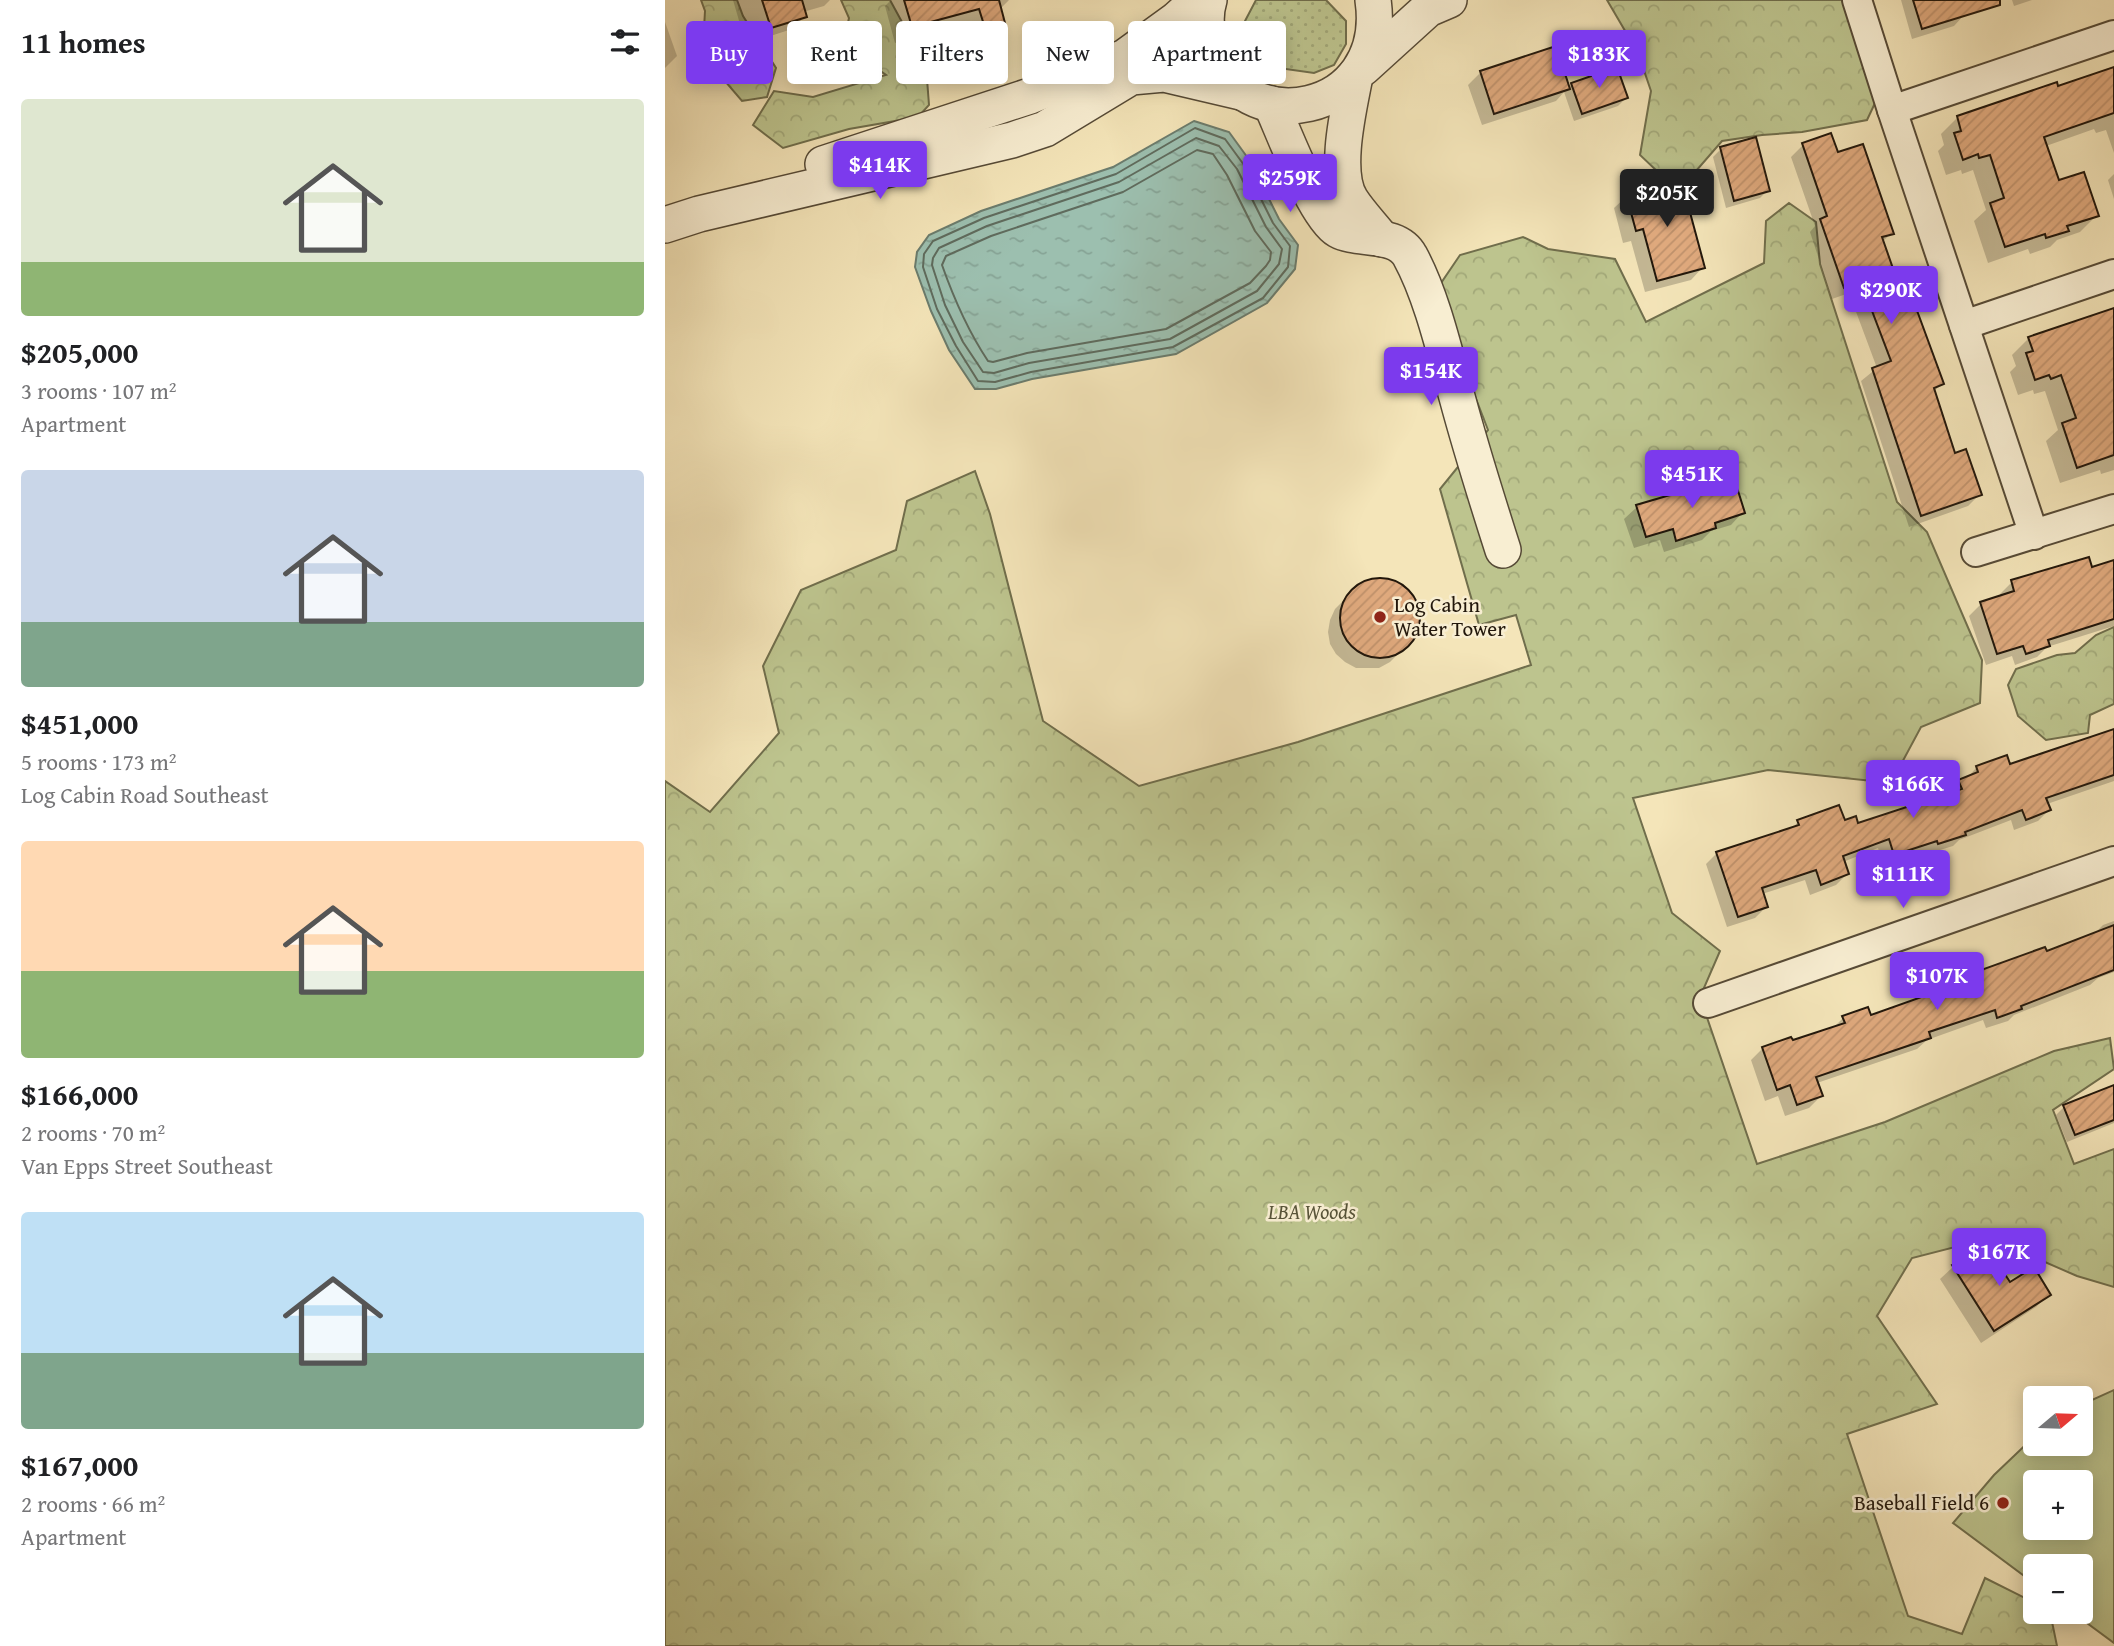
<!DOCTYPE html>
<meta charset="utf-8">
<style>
body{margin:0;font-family:"Gentium Book Plus",serif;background:#f6f6f6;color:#202124;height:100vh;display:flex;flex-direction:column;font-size:26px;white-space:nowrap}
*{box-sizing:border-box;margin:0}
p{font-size:23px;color:#757577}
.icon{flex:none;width:38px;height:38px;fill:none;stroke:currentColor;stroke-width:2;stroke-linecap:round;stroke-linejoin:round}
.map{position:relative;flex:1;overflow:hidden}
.side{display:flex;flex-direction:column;background:#fff;width:665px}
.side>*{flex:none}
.banner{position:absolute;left:21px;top:21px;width:665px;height:63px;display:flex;gap:14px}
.needle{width:46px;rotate:71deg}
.fabs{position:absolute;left:1358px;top:1386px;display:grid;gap:14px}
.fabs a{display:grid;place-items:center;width:70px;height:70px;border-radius:7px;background:#fff;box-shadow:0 4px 18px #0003;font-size:35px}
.price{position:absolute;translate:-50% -60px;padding:0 16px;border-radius:7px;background:#7c3aed;color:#fff;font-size:23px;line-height:46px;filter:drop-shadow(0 2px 4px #0008)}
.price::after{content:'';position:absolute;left:50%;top:42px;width:21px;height:16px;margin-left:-10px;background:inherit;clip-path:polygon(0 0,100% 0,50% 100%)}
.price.selected{background:#222;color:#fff}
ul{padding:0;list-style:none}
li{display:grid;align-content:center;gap:14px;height:371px;padding:0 21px}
li span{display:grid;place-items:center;height:217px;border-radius:7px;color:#555}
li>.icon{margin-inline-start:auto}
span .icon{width:126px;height:126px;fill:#fffc;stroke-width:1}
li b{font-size:30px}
h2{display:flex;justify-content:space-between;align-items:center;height:84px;padding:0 21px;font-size:30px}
.tag{padding:0 24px;border-radius:7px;background:#fff;box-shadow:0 4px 18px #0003;font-size:24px;line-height:63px}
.tag.selected{background:#7c3aed;color:#fff}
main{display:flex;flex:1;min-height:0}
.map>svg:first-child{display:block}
.grass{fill:url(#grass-dots);stroke:#706e4c;stroke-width:2}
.forest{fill:url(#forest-crowns);stroke:#706e4c;stroke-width:2}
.garden{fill:#bdc48e;stroke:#706e4c;stroke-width:2;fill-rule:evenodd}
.water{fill:url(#water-ripples);stroke:#6b7c6d;stroke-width:2}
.shadow{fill:#0003}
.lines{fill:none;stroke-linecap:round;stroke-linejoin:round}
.shore{stroke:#5f6b5d;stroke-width:2}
.building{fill:url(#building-hatch);stroke:#22170b;stroke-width:2}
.minor-casing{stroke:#564a36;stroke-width:32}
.tertiary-casing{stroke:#564a36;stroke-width:38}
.minor{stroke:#f8eed2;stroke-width:28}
.tertiary{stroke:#f8eed2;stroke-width:35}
.poi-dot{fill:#8f2418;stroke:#f8eed2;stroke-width:2.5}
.labels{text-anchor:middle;stroke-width:5;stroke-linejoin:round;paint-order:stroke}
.poi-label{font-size:21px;fill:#22170b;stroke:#f8eed2;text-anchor:start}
.park-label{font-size:21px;font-style:italic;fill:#585439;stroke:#f8eed2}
</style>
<main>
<section class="side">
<h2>11 homes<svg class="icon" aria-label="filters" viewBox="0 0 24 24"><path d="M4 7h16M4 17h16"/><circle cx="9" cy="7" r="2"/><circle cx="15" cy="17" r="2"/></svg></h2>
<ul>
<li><span style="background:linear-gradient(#dfe7d0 75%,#8fb573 0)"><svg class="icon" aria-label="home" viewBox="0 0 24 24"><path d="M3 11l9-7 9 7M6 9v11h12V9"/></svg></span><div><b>$205,000</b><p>3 rooms · 107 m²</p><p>Apartment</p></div></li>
<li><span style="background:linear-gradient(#c9d6e8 70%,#7fa58c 0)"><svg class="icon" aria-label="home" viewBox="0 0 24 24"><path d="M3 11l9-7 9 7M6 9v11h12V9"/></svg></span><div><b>$451,000</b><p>5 rooms · 173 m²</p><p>Log Cabin Road Southeast</p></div></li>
<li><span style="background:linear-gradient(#ffd9b3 60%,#8fb573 0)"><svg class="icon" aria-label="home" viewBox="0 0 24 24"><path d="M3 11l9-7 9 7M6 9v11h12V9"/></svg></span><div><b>$166,000</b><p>2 rooms · 70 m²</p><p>Van Epps Street Southeast</p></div></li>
<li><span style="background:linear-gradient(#bfe0f5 65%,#7fa58c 0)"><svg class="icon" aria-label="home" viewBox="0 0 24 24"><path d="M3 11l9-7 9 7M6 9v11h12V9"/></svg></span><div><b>$167,000</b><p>2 rooms · 66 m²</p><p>Apartment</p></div></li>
</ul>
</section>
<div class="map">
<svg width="1449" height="1646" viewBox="0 0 1449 1646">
<defs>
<pattern id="grass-dots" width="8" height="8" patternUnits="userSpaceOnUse" patternTransform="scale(1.75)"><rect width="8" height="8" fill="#bdc48e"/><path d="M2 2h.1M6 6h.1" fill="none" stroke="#a2a879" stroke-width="1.8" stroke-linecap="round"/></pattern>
<pattern id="forest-crowns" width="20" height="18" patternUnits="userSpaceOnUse" patternTransform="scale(1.75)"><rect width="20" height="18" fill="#bdc48e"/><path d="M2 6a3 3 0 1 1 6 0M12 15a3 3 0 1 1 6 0" fill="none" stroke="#a2a879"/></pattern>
<pattern id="water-ripples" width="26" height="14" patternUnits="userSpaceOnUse" patternTransform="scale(1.75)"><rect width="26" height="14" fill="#9cbfaf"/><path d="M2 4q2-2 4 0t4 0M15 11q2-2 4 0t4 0" fill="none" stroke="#86a395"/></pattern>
<pattern id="building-hatch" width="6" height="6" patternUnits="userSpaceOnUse" patternTransform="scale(1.75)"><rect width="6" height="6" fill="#dfa97d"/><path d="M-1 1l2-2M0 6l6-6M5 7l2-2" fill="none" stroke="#bf916b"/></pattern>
</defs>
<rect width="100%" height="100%" fill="#f4e5b9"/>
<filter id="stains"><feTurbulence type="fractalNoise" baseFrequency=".00286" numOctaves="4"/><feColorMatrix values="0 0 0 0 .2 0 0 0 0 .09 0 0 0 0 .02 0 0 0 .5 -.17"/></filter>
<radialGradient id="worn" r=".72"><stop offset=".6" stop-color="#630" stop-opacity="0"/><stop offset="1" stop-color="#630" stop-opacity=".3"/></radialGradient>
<polygon class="grass" points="591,0 661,0 681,21 681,44 669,65 649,73 600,66 589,57 580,38 580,21"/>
<g class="forest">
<polygon points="36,0 72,0 78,16 111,68 102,97 77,101 54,74 37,64 40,11"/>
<polygon points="176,0 225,0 261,66 264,105 253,117 184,129 118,148 88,125 109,91 148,97 221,75 178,45 184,18"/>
<polygon points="942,0 1192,0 1219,84 1202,120 1137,132 1097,135 1057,141 1031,171 994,173 975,155 986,91 973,53"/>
<polygon points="1124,203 1151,222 1155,264 1232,502 1262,532 1317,660 1315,703 1256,727 1226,783 1103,770 968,798 1007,913 1055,951 1035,997 1092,1164 1220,1122 1389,1051 1445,1038 1449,1069 1388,1110 1409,1164 1449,1149 1449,1287 1412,1276 1325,1238 1247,1258 1212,1316 1272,1404 1182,1434 1243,1616 1297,1634 1320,1578 1370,1603 1370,1612 1385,1612 1392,1646 0,1646 0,781 45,812 114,733 98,666 136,590 231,550 242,501 310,471 325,514 378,721 474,786 633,742 866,665 851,615 814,625 775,489 823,430 770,292 795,255 858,237 883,249 950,259 981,322 1099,263 1101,221"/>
<polygon points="1449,627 1449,704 1425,715 1423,733 1381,740 1353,716 1343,685 1351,669 1392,655 1410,653 1431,635"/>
</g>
<path class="garden" d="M 1449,1390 L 1449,1643 L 1407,1612 L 1416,1612 L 1416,1566 L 1370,1566 L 1370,1584 L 1288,1523 L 1329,1475 L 1370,1436 L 1370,1444 L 1416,1444 L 1416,1405 ZM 1370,1482 L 1416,1482 L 1416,1528 L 1370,1528 Z"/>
<polygon class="water" points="529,121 564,132 585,161 614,219 633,245 630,269 602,303 511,354 367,379 331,389 310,389 284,350 266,311 250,267 252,252 264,235 316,211 448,167"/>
<g class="shadow">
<polygon points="68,0 165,0 159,6 138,12 140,16 127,29 93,40 90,27 77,31"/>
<polygon points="226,0 344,0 335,9 339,22 322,39 303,44 297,24 230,43 220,6"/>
<polygon points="1236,0 1324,0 1299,15 1289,26 1247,39"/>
<polygon points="1347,0 1367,0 1349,6"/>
<polygon points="0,22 12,56 0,68"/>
<polygon points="1449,70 1449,153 1441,130 1431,133 1429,129 1381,146 1393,182 1432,215 1415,232 1392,240 1385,247 1365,254 1363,249 1323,263 1309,221 1321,210 1308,170 1297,174 1296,170 1281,175 1273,151 1279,145 1276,134 1292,118"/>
<polygon points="816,72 903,88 907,84 961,98 953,106 909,121 899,92 891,101 817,125 803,85"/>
<polygon points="1138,145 1171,155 1227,233 1217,242 1238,302 1277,384 1268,392 1289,455 1315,494 1303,506 1244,527 1196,381 1212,368 1184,293 1167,299 1145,232 1150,226 1126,157"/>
<polygon points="1056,149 1103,190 1095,198 1061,208 1048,157"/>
<polygon points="1449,174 1449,199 1443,180"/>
<polygon points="962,196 1038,267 1026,280 980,292 966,241 958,243 949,208"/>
<polygon points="1449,310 1449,470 1436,474 1435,470 1395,483 1381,441 1393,430 1380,391 1369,394 1368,390 1353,395 1345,372 1351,366 1347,355 1364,338"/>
<polygon points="972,507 1078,512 1066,525 1046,531 1037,540 999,552 995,540 969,548 959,519"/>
<polygon points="1449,562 1449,626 1382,647 1372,657 1350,665 1347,656 1321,665 1304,616 1316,604 1336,597 1335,594 1347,582 1425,569"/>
<polygon points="715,579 726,581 737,586 746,594 754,617 752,629 747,640 725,662 714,668 691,668 680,662 671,654 665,644 663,632 665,620 670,609 692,587"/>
<polygon points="1449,731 1449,781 1382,804 1384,810 1373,821 1349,830 1346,820 1294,840 1288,846 1262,854 1261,851 1218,865 1213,848 1178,862 1182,874 1171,885 1145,895 1140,880 1097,894 1101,907 1090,918 1062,927 1041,864 1052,853 1126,829 1133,822 1192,825 1284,795 1283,792 1294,781 1301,779 1312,767 1344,766"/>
<polygon points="1449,921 1449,972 1433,978 1425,985 1349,1015 1343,1021 1321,1028 1318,1020 1262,1040 1252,1049 1152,1083 1156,1096 1144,1108 1120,1116 1113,1096 1100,1101 1086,1060 1098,1048 1126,1043 1167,1029 1178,1018 1205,1018 1257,999 1267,989 1381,953 1429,934 1438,925"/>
<polygon points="1449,1086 1449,1123 1402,1142 1391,1115 1399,1107"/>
<polygon points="1320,1246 1345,1285 1384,1294 1371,1307 1316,1343 1275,1279 1288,1267"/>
</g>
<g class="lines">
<g class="shore">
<polygon points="530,128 560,139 579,165 608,223 625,246 623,267 598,298 508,347 366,372 330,382 313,381 291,346 272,309 258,267 259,254 268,241 319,218 451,174"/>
<polygon points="531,138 554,146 572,169 601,227 617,249 614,264 592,291 505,339 364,363 329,373 318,372 298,342 280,305 267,265 268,258 274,248 322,226 454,182"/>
<path d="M 532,150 L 548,154 L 562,175 L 590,231 L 606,252 L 605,260 L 601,266 L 585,283 L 501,329 L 362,353 L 328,362 L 323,361 C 303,331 289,299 277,265 L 281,256 L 326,236 L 458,192 Z"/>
</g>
</g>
<g class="building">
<polygon points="97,0 137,0 142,17 106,28"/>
<polygon points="239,0 334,0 340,23 320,28 314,9 247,27"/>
<polygon points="1248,0 1335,0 1335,5 1257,29"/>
<polygon points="891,46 905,89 829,114 815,71"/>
<polygon points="952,67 963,98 917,114 906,83"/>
<polygon points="1449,67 1449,113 1379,137 1394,180 1419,172 1434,216 1402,226 1404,231 1381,238 1380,234 1340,247 1325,203 1339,198 1325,155 1314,158 1313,154 1298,160 1289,133 1296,131 1292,116 1392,82 1393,86"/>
<polygon points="1166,133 1173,152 1198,144 1229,234 1217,237 1239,300 1247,297 1279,384 1269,388 1290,453 1301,449 1317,495 1256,516 1207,368 1226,361 1196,282 1179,288 1155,219 1162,216 1137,143"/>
<polygon points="1091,137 1105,191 1069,201 1055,147"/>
<polygon points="1016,179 1040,268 992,281 978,229 971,231 961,194"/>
<polygon points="1449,308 1449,455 1412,468 1397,423 1411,418 1396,375 1386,379 1384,375 1370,380 1361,353 1368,351 1363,337"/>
<polygon points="1069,478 1080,513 1050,523 1051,528 1011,541 1008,529 981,537 971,505 1039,485 1039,487"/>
<polygon points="1424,557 1427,567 1449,560 1449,619 1383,640 1385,646 1361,654 1358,646 1332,654 1315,602 1349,591 1346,580"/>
<circle cx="715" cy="618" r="40"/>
<polygon points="1449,729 1449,775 1381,798 1386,810 1361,820 1357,810 1300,832 1301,835 1273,844 1272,841 1229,855 1224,839 1178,856 1184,874 1156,885 1151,870 1097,888 1103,907 1073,917 1051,852 1134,825 1132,820 1174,805 1180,820 1191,816 1193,823 1297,789 1293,780 1313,772 1311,766 1342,755 1345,764"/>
<polygon points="1449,925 1449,970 1356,1006 1357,1009 1332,1018 1330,1010 1264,1032 1266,1038 1151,1077 1158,1096 1132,1105 1125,1085 1112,1090 1097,1047 1126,1037 1128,1040 1180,1023 1177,1016 1203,1007 1206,1015 1268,993 1266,988 1380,947 1382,951"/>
<polygon points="1449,1085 1449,1120 1410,1135 1398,1105"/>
<polygon points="1320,1244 1345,1282 1369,1267 1386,1295 1329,1331 1287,1265"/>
</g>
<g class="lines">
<defs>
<g id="minor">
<polyline points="1192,0 1227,110 1369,535"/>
<polyline points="1227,110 1449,35"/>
<polyline points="1299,325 1449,274"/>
<polyline points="1311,552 1449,509"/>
<polyline points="1043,1003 1449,861"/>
</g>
<g id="tertiary">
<path d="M 544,0 C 539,16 541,32 546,48 C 574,142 725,118 708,0"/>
<polyline points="698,68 763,9 784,0"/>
<path d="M 690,76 C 684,108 668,172 686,200 C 695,214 707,226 717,239"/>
<path d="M 606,104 C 618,130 650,217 673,230 C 692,241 732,231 745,256 C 767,296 780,354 792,397 C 806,449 822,500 838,550"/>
<polyline points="158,164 365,96 460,57 511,20 533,0"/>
<polyline points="0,225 34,214 347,140 380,129 466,77 499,74 580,93"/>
</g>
</defs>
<use href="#minor" class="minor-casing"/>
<use href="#tertiary" class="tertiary-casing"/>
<use href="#minor" class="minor"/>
<use href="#tertiary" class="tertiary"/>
</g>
<g class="poi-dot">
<circle cx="715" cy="617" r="7"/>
<circle cx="1338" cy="1503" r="7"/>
</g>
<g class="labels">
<g class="poi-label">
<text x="729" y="612">Log Cabin<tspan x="729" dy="24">Water Tower</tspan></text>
<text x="1324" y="1510" text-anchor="end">Baseball Field 6</text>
</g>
<g class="park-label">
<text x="647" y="1219">LBA Woods</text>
</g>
</g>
<rect width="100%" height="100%" filter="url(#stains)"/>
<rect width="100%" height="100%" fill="url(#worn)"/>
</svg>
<div class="fabs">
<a><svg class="needle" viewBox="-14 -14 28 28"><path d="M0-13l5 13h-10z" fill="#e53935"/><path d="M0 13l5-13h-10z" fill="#757577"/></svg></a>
<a>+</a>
<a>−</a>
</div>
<b class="price" style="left:934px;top:90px">$183K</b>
<b class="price" style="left:215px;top:201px">$414K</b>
<b class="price" style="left:625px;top:214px">$259K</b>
<b class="price selected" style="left:1002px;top:229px">$205K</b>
<b class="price" style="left:1226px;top:326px">$290K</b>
<b class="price" style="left:766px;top:407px">$154K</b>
<b class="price" style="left:1027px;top:510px">$451K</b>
<b class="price" style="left:1248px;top:820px">$166K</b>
<b class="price" style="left:1238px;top:910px">$111K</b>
<b class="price" style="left:1272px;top:1012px">$107K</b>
<b class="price" style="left:1334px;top:1288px">$167K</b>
<div class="banner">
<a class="tag selected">Buy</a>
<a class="tag">Rent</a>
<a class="tag">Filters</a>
<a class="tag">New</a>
<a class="tag">Apartment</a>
</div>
</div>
</main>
